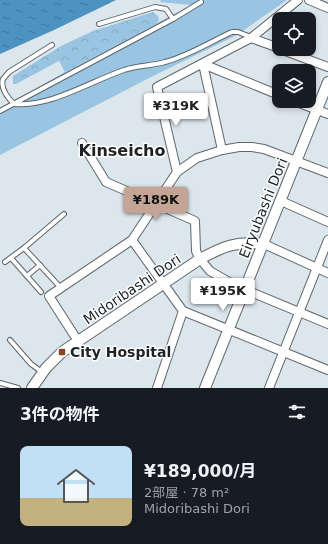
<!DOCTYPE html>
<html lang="ja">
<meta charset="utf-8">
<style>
body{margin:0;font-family:"DejaVu Sans","Noto Sans JP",sans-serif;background:#20242c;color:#f1f3f6;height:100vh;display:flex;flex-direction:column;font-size:15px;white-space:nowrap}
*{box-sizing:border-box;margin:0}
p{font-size:13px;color:#9ea1a6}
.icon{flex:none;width:22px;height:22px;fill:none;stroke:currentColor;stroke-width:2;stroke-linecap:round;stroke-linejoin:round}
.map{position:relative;height:388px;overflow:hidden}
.drawer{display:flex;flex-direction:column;background:#171b24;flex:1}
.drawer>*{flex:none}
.controls{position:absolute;left:272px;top:12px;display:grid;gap:8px}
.controls a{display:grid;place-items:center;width:44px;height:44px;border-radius:8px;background:#171b24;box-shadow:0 2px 6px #0003;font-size:20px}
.price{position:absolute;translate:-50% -34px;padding:0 9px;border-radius:4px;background:#fff;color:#222;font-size:13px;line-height:26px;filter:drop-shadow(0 1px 2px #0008)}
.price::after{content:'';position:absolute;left:50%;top:24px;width:12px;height:9px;margin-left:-6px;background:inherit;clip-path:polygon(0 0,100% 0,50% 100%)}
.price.selected{background:#c3a495;color:#111}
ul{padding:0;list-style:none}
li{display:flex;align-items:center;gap:12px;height:100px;padding:0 20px}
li+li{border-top:1px solid #363941}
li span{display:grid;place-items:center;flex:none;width:112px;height:80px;border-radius:8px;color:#555}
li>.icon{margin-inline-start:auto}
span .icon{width:48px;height:48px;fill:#fffc;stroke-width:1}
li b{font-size:17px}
h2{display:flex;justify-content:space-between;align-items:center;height:48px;padding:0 20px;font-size:17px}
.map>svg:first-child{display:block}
.grass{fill:#99c5e3}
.forest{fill:url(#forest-crowns)}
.water{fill:url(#water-ripples)}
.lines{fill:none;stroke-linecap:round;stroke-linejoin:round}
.service-casing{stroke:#5e666c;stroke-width:6}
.minor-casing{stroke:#5e666c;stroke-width:10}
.tertiary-casing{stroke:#5e666c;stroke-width:12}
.service{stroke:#fff;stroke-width:4}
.minor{stroke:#fff;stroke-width:8}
.tertiary{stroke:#fff;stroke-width:10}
.poi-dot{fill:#8a441f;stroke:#fff;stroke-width:1.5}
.labels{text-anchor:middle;stroke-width:3;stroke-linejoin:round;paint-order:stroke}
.street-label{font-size:14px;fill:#1e2224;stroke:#fff}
.poi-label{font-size:14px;font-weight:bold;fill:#1e2224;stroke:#fff;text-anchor:start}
.quarter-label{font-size:16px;font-weight:bold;fill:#1e2224;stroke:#fff}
</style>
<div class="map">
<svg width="328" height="388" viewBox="0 0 328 388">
<defs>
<pattern id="forest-crowns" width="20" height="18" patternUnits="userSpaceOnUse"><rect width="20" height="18" fill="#99c5e3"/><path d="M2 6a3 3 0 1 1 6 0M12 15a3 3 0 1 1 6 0" fill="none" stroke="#83a9c3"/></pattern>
<pattern id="water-ripples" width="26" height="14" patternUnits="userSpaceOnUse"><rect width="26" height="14" fill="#4c93c1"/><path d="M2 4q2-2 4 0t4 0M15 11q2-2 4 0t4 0" fill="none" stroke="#3f789d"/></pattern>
</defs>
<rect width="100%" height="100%" fill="#dce6ed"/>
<polygon class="grass" points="161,0 287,0 237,35 153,76 0,155 0,114 2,108 65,72 191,5 160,2"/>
<polygon class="forest" points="153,12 158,16 159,20 156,24 65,72 59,61 16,84 13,84 13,76 61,46 93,31"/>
<polygon class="water" points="0,0 116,0 54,30 0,54"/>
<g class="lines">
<defs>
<g id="service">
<polyline points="99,24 155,7 166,9 173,19"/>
<path d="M 52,45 L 9,72 L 3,79 C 0,88 8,98 14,104 C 51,107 89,82 124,70 C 137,65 152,66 165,62 C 188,56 210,42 232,32 L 238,32 L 251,37"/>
<polyline points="0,111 173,19 201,2"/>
<polyline points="24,248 64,214"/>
<polyline points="11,258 41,292"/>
<polyline points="5,262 24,248 61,288"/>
<polyline points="27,276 40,265"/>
<polyline points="10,340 31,364 42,372"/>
<polyline points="0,383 18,388"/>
</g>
<g id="minor">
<polyline points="309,0 328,8"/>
<polyline points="251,38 279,48"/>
<polyline points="280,49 328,67"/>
<polyline points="203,64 222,150"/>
<polyline points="203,64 279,95"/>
<polyline points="294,101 328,114"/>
<polyline points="82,143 106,182 195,221 196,251 200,259 210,271 236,286 328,324"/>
<polyline points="177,172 157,87 251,38 298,0"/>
<polyline points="281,201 328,222"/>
<polyline points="132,240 183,311 157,388"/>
<polyline points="264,244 328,273"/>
<polyline points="183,311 328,370"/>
<polyline points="79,341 74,335 49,296 132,240 177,172 197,158 222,150 239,147 252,147 264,149 328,173"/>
<polyline points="269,388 328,240"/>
</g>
<g id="tertiary">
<path d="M 32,388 L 46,368 L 62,352 L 200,259 C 224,246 236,241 264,244"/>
<polyline points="205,388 328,82"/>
</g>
</defs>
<use href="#service" class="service-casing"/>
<use href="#minor" class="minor-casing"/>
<use href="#tertiary" class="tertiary-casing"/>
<use href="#service" class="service"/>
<use href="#minor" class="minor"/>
<use href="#tertiary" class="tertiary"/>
</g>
<rect class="poi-dot" x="58" y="348" width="8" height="8" rx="2"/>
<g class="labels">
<g class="street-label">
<text transform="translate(263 208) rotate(-68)" y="5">Eiryubashi Dori</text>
<text transform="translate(132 289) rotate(-34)" y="5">Midoribashi Dori</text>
</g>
<g class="poi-label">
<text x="70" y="357">City Hospital</text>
</g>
<g class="quarter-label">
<text x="122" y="156">Kinseicho</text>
</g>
</g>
</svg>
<div class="controls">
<a><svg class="icon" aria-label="locate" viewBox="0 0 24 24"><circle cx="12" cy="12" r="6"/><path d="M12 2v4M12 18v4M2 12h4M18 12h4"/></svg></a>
<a><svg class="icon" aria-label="layers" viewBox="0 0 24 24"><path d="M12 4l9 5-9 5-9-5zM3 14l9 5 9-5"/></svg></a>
</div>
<b class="price" style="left:176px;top:127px">¥319K</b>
<b class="price selected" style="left:156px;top:221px">¥189K</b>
<b class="price" style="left:223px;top:312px">¥195K</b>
</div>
<section class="drawer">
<h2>3件の物件<svg class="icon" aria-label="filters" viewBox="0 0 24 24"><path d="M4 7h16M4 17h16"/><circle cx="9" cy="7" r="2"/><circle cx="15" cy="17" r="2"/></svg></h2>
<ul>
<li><span style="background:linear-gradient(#bfe0f5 65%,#c2b280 0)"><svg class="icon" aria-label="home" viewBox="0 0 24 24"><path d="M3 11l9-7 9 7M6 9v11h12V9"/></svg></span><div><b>¥189,000/月</b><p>2部屋 · 78 m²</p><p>Midoribashi Dori</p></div></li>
</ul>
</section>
